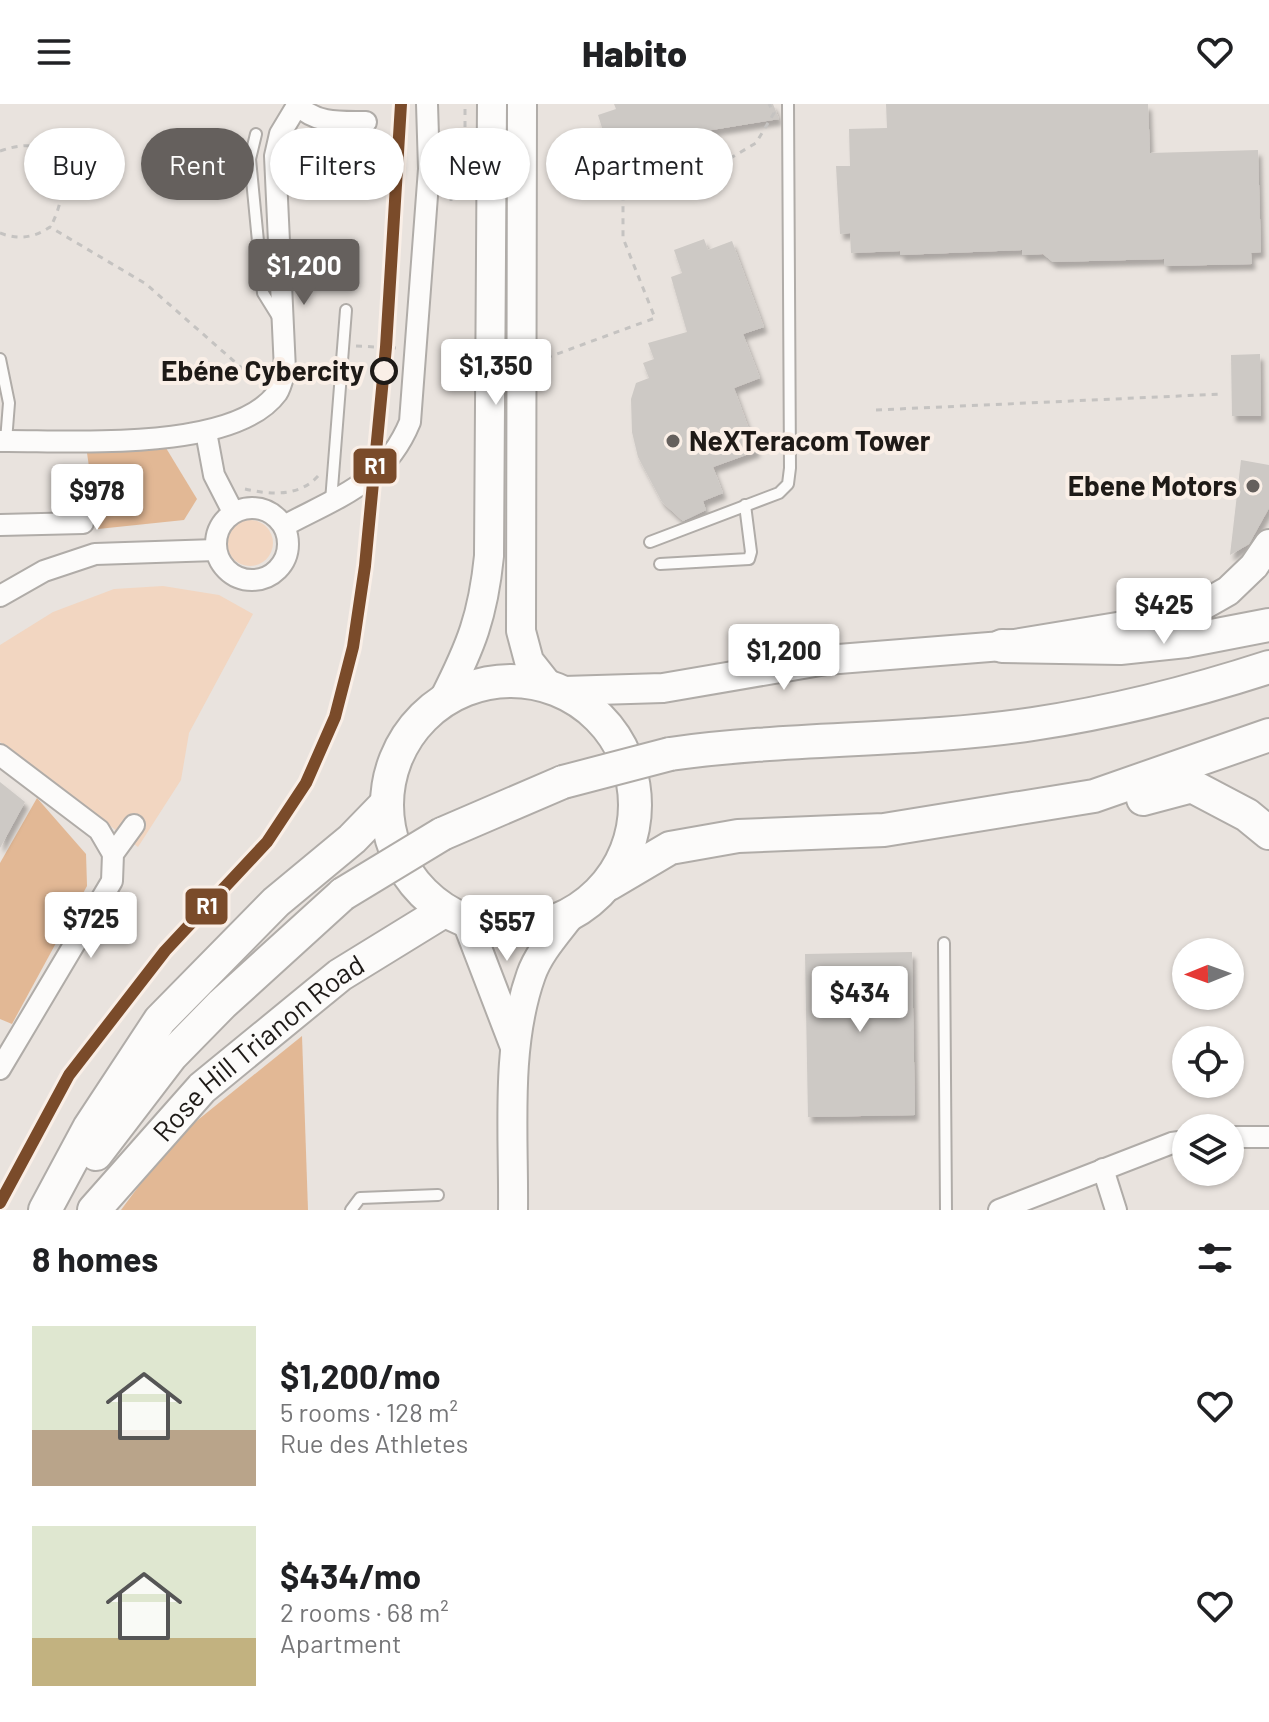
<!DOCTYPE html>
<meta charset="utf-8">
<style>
body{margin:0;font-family:Barlow,sans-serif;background:#f2f2f2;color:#202124;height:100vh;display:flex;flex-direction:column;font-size:30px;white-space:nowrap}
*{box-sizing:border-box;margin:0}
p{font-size:26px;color:#757577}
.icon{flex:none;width:44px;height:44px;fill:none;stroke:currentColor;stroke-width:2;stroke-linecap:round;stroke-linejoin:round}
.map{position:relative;height:1106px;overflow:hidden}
.details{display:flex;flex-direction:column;background:#fff;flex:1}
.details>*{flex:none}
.guide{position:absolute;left:24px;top:24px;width:800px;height:72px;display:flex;gap:16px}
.needle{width:52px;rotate:269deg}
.controls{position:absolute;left:1172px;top:834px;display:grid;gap:16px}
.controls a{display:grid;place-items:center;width:72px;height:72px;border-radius:50%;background:#fff;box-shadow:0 2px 6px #0004;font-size:40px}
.price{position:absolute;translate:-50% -68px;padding:0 18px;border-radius:8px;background:#fff;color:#222;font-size:26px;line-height:52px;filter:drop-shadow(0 2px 4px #0008)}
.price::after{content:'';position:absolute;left:50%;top:48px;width:24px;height:18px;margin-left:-12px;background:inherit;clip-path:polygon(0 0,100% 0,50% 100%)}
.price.on{background:#65605d;color:#fff}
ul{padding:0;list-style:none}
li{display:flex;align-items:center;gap:24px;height:200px;padding:0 32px}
li span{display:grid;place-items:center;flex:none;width:224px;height:160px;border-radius:0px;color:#555}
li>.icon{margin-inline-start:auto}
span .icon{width:96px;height:96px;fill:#fffc;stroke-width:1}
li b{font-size:34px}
h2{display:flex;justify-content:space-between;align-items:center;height:96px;padding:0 32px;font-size:34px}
.chip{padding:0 28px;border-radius:36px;background:#fff;box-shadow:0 2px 6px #0004;font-size:28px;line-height:72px}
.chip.on{background:#65605d;color:#fff}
header{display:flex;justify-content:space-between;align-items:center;height:104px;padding:0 32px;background:#fff;font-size:36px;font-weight:800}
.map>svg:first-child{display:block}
.green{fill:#f2d6c1}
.forest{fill:#e2b895}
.building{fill:#cdc9c5;filter:url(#shadow)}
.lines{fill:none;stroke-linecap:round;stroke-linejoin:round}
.lane-casing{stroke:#b0aca8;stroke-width:14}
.street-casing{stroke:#b0aca8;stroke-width:24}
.secondary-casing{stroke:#b0aca8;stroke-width:32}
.primary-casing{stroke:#b0aca8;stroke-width:36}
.path{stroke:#c5c3c1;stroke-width:3;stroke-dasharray:6 6;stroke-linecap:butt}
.lane{stroke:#fcfbfa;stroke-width:10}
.street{stroke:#fcfbfa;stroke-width:20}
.secondary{stroke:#fcfbfa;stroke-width:28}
.primary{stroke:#fcfbfa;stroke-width:32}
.primary-bridge-casing{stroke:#b0aca8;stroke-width:36;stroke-linecap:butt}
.primary-bridge{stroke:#fcfbfa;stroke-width:32}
.rail-1-casing{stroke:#faefe7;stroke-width:18}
.rail-1{stroke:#7a4b2a;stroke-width:12}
.stop-dot{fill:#faefe7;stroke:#1e1a17;stroke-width:4}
.poi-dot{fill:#65605d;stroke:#faefe7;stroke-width:3}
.labels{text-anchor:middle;stroke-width:8;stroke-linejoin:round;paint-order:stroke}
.stop-label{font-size:28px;font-weight:bold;fill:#1e1a17;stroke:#faefe7;text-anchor:end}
.poi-label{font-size:28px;font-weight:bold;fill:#1e1a17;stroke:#faefe7;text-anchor:start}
.street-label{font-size:28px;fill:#1e1a17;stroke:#faefe7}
.line-badge{stroke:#faefe7;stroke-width:3}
.badge-label{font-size:22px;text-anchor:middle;font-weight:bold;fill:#fff}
</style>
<header><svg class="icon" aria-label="menu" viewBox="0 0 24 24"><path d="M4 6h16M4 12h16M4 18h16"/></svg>Habito<svg class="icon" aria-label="heart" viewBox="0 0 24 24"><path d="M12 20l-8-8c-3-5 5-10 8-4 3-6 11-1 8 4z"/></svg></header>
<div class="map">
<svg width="1269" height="1106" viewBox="0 0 1269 1106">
<defs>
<filter id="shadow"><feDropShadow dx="3.5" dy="6" stdDeviation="2" flood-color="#0004"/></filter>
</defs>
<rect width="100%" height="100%" fill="#e9e3de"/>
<g class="green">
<circle cx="250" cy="439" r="23"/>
<polygon points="163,482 219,491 253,510 189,629 181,676 138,743 0,638 0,541 53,508 114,485"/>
</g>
<g class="forest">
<polygon points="166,344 197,395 184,416 98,425 87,349"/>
<polygon points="37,694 86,750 87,782 12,920 0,915 0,759"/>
<polygon points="302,932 308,1106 121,1106 173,1036"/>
</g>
<g class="building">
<polygon points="614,0 773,0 779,15 657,35 627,35 624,26 605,33 598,11 616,5"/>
<polygon points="886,0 1148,0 1150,49 1258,46 1261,148 1251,149 1252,160 1164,162 1164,155 1053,158 1043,150 1022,151 1022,146 900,151 900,147 851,149 850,129 840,130 836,62 850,62 849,25 887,24"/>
<polygon points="704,135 708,146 732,137 764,223 743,230 760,274 734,284 757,347 713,363 723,389 703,397 706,406 683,417 662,398 638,353 632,328 631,295 636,279 649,274 643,259 654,255 648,239 687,228 671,173 682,169 674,146"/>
<polygon points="1260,250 1261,312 1232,312 1231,251"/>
<polygon points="1241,356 1269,361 1269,404 1249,440 1230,451"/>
<polygon points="0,678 25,698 0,744"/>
<polygon points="912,848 915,1011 808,1013 805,850"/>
</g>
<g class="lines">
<defs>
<g id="lane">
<polyline points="256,30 250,55 263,189 281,218"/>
<polyline points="0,255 9,299 6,337"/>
<polyline points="331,397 346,206"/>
<polyline points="650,438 779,389 788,380 790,364 788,0"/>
<polyline points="660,460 749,455 751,448 745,401"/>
<polyline points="944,839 946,1106"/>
<polyline points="351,1106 360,1094 438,1091"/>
</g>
<g id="street">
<path d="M 297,1 C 317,20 339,18 366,18"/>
<polyline points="206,328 214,371 233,408"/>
<path d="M 0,337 C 68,336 233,349 277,289 C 281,283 283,273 285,266 L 275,52 L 280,30 L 298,0"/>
<circle cx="252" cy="440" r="36"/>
<polyline points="0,421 83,419"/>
<path d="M 284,422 C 338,393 385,379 410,318 L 429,65 L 427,0"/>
<polyline points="0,492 44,467 95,450 216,446"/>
<polyline points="0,651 99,726 113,750"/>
<polyline points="0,965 112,777 113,750 134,721"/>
<polyline points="1230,1033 1269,1033"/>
<polyline points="1103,1065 1116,1106"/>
<polyline points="999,1106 1172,1039 1186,1037"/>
</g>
<g id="secondary">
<polyline points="522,0 521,527 529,557 548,581"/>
<polyline points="564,587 663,584 826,556 1002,542 1184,512 1228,487 1254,462 1269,440"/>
<path d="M 444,595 C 471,542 483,512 489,452 L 492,0"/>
<polyline points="467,818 515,943"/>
<path d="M 513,1106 C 514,1030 505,944 531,871 C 539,848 558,828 572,809"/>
</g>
<g id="primary">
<polyline points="1002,542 1120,544 1186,537 1269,521"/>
<circle cx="511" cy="701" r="124"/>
<path d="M 670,650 C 790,633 913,638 1033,620 C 1113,608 1192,588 1269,563"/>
<polyline points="1143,695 1192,682 1247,711 1269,729"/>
<polyline points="442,730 563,678"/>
<polyline points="609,780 670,744 738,732 884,726 1094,692 1269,631"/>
<polyline points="96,1050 171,952 222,900 343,790"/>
<polyline points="45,1106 89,1024 160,916 276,798 352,735 386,700"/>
<path id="s1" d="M 94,1106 L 202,984 L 340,871 L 444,807"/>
</g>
</defs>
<use href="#lane" class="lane-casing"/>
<use href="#street" class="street-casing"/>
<use href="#secondary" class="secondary-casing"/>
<use href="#primary" class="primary-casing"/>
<g class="path">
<path d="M 0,47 C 62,25 75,75 51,122"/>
<polyline points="448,66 465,66 465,0"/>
<polyline points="374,77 407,78"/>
<polyline points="451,97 451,66"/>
<path d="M 0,129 C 18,136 34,134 50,123 L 146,180 L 244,266"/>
<polyline points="356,242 396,244"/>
<polyline points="546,254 655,214 623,134 623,83 648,60 712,65 756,39 774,9 769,0"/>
<polyline points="876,306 1222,290"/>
<path d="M 245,385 C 271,391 300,393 319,371"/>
</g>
<use href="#lane" class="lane"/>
<use href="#street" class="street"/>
<use href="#secondary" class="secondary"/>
<use href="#primary" class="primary"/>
<defs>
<g id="primary-bridge">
<polyline points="563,678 670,650"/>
<polyline points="343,790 442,730"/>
</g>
</defs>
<use href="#primary-bridge" class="primary-bridge-casing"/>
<use href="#primary-bridge" class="primary-bridge"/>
<defs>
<polyline id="rail-1" points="0,1099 69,971 165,847 267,738 306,679 335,613 353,543 365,462 386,243 401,0"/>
</defs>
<use href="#rail-1" class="rail-1-casing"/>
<use href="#rail-1" class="rail-1"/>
</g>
<circle class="stop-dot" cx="384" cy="267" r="12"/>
<g class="poi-dot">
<circle cx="673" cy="337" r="8"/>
<circle cx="1253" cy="382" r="8"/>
</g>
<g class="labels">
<g class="stop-label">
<text x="364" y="277">Ebéne Cybercity</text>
</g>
<g class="poi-label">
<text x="689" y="347">NeXTeracom Tower</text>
<text x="1237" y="392" text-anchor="end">Ebene Motors</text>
</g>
<g class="street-label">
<text dy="10" stroke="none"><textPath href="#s1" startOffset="232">Rose Hill Trianon Road</textPath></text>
</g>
</g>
<g class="line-badge">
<rect x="352" y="343" width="46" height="38" rx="8" fill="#7a4b2a"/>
<rect x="184" y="783" width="45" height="39" rx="8" fill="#7a4b2a"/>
</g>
<g class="badge-label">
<text x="375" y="370">R1</text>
<text x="207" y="810">R1</text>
</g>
</svg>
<div class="controls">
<a><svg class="needle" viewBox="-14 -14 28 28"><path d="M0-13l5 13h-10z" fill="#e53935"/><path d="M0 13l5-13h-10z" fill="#757577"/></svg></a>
<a><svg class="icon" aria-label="locate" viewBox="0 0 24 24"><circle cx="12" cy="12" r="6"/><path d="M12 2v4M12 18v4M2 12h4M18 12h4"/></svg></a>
<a><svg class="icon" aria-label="layers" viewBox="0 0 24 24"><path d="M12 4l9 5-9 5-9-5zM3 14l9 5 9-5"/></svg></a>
</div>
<b class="price on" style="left:304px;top:203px">$1,200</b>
<b class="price" style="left:496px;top:303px">$1,350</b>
<b class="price" style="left:97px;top:428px">$978</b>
<b class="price" style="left:1164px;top:542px">$425</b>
<b class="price" style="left:784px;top:588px">$1,200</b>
<b class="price" style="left:91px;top:856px">$725</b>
<b class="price" style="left:507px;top:859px">$557</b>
<b class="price" style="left:860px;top:930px">$434</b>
<div class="guide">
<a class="chip">Buy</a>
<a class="chip on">Rent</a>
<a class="chip">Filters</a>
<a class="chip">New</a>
<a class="chip">Apartment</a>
</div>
</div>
<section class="details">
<h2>8 homes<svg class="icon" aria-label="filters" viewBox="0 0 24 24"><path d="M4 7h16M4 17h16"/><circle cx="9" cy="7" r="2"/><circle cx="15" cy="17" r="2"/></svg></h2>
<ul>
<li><span style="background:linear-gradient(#dfe7d0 65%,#b9a48a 0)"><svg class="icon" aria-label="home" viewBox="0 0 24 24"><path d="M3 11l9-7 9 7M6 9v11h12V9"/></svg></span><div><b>$1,200/mo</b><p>5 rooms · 128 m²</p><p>Rue des Athletes</p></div><svg class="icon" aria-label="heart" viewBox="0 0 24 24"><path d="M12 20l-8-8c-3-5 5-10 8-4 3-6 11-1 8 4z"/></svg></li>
<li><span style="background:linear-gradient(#dfe7d0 70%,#c2b280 0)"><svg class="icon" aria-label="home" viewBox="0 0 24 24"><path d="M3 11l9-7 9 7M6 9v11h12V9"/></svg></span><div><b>$434/mo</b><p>2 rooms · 68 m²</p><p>Apartment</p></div><svg class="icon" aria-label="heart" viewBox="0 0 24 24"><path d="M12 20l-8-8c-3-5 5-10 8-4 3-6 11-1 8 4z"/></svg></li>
</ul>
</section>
